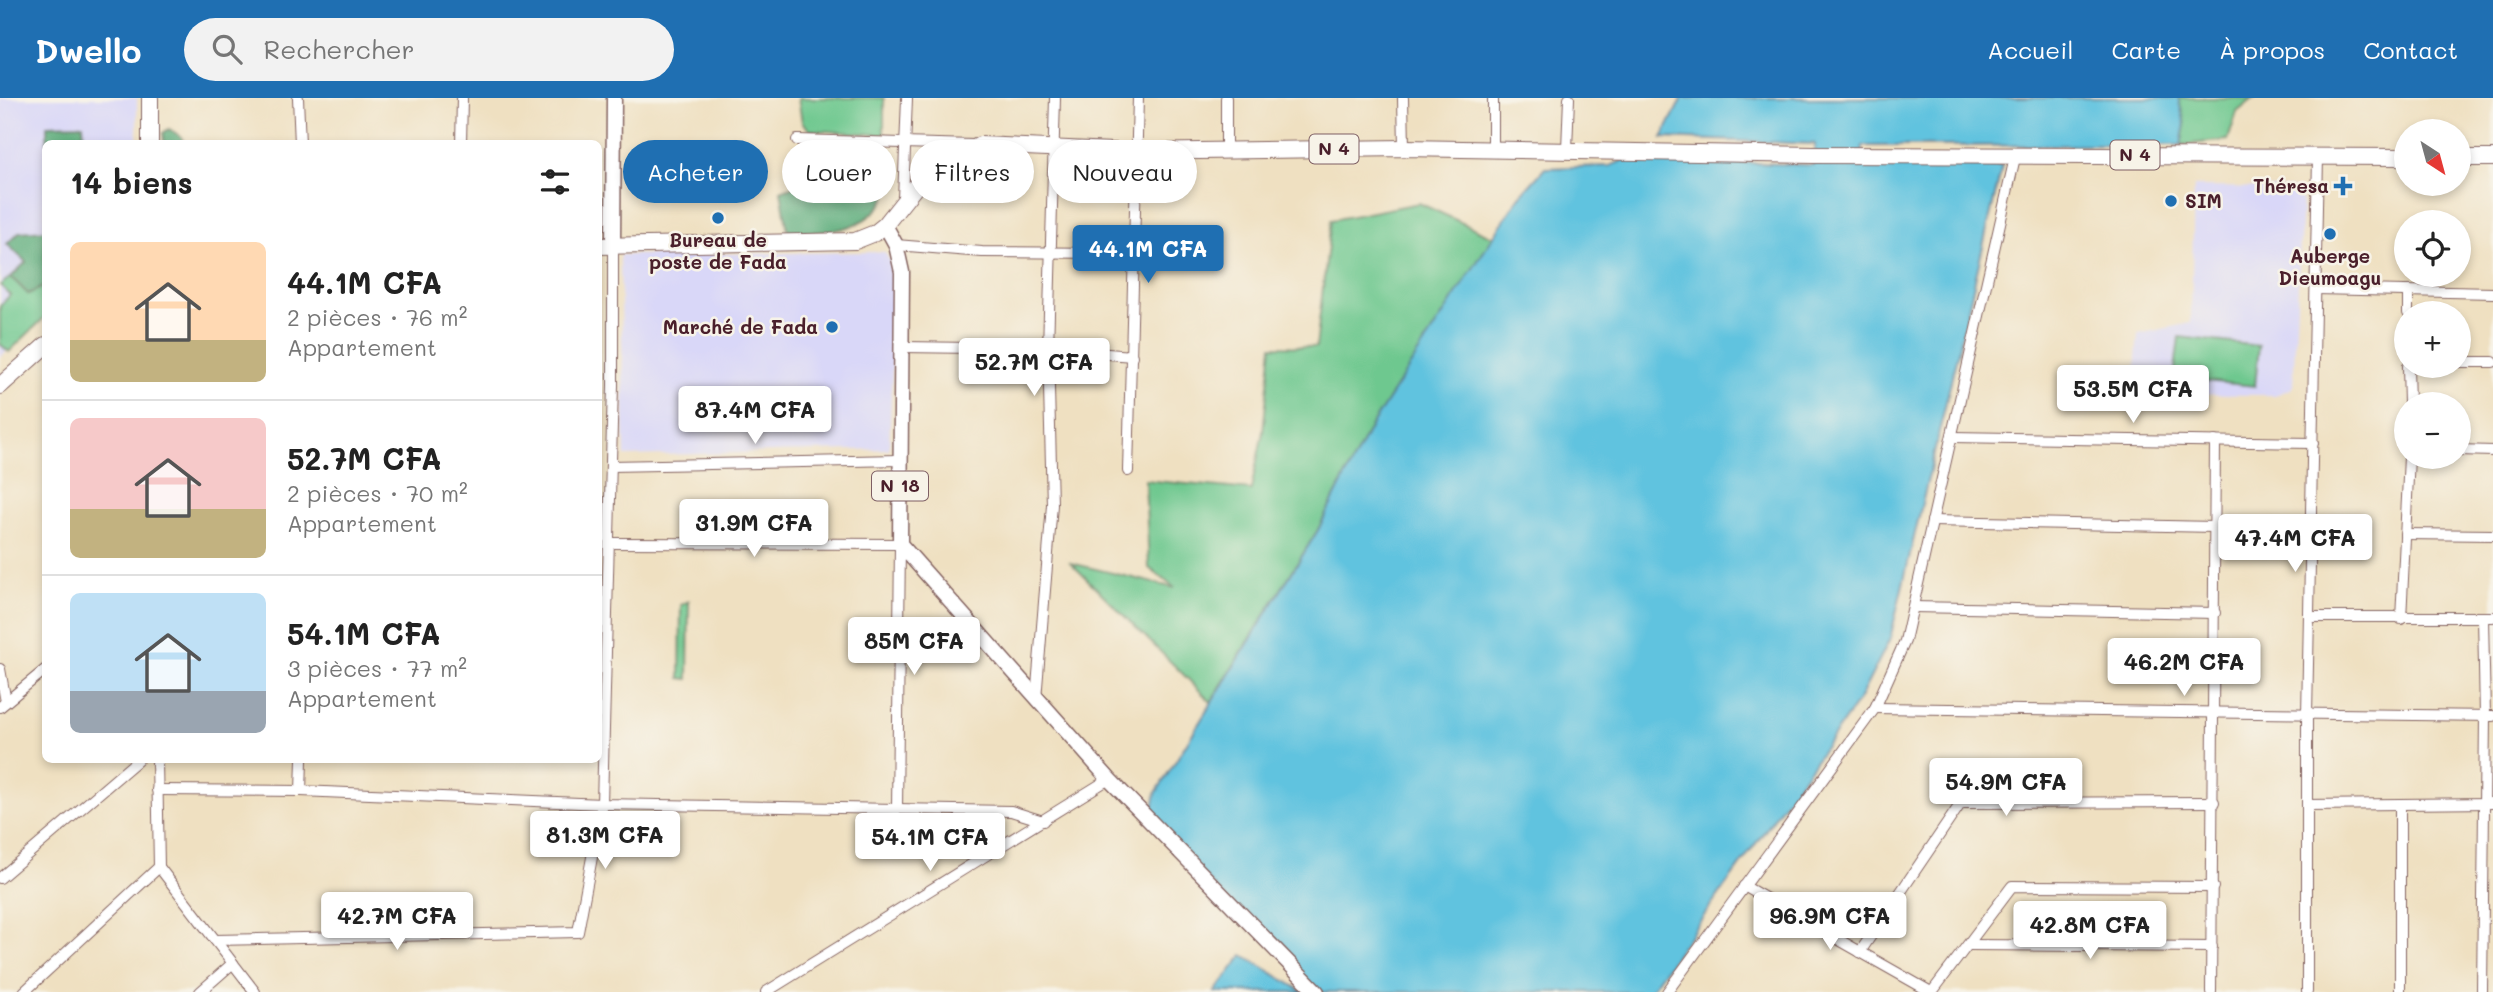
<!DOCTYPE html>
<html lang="fr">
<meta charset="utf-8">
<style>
body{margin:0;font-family:Mali,sans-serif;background:#f2f2f2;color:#222;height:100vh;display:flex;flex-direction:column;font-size:26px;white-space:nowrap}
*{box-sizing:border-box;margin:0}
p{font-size:23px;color:#767676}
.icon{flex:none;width:38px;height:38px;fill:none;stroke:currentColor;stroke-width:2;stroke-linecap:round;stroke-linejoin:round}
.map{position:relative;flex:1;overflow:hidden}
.panel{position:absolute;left:42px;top:42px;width:560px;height:623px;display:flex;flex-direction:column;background:#fff;border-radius:10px;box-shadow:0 4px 10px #0003}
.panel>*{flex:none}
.guide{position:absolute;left:623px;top:42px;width:665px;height:63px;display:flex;gap:14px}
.needle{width:46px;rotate:144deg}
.controls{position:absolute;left:2394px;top:21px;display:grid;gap:14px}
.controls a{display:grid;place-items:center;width:77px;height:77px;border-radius:50%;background:#fff;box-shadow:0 4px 10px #0003;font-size:35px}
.price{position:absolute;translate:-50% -60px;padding:0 16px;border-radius:7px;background:#fff;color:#222;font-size:23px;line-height:46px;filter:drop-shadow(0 2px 4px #0008)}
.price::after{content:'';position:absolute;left:50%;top:42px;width:21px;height:16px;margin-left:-10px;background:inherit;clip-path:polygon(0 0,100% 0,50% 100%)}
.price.active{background:#1f6fb2;color:#fff}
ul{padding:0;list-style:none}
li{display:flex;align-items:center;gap:21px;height:175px;padding:0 28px}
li+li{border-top:2px solid #e0e0e0}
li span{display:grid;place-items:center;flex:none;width:196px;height:140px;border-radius:10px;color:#555}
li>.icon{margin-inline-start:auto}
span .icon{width:84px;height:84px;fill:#fffc;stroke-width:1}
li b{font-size:30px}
h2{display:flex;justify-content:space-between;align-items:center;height:84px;padding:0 28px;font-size:30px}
.pill{padding:0 24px;border-radius:32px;background:#fff;box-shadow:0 4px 10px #0003;font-size:24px;line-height:63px}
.pill.active{background:#1f6fb2;color:#fff}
header{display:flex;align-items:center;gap:42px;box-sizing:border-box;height:98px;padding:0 35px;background:#1f6fb2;color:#fff}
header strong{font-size:33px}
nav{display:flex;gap:38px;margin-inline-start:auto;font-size:24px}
.search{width:490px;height:63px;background:#f2f2f2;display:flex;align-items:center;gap:18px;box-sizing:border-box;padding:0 24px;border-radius:38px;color:#767676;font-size:26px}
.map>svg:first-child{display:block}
.built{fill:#d9d7f8}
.green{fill:#6ec88f;stroke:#5c745d;stroke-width:2}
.forest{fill:#5aac7a;stroke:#526652;stroke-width:2}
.water{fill:#61c3df;stroke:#567185;stroke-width:2}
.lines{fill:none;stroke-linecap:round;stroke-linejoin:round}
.minor-casing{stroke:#846360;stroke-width:12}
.secondary-casing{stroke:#846360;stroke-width:17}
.primary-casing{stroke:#846360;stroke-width:17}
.trunk-casing{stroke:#846360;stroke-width:18}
.minor{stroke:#fff;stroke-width:10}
.secondary{stroke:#fff;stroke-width:14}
.primary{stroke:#fff;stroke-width:14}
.trunk{stroke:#fff;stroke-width:16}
.poi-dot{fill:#1f6fb2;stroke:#f7f3e8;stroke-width:2.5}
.labels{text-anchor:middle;stroke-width:5;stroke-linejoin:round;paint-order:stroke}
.shield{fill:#f7f3e8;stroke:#7e5f64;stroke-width:2}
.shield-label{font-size:18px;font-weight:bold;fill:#4a1f2b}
.poi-label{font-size:19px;font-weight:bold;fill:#4a1f2b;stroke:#f7f3e8;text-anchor:end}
</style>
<header>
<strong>Dwello</strong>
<div class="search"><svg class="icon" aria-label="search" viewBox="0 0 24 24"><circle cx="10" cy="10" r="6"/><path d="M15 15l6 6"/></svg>Rechercher</div>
<nav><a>Accueil</a><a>Carte</a><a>À propos</a><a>Contact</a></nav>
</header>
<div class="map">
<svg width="2493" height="894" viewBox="0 0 2493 894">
<rect width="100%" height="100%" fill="#f7f3e8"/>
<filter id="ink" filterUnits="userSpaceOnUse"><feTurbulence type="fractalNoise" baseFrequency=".0143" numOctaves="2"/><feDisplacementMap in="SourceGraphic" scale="14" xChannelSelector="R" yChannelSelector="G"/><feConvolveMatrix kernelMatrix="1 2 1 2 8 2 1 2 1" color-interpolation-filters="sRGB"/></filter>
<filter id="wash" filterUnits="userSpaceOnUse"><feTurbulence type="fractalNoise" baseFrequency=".00686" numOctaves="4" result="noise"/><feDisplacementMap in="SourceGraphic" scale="28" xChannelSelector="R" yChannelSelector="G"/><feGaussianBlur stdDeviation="1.57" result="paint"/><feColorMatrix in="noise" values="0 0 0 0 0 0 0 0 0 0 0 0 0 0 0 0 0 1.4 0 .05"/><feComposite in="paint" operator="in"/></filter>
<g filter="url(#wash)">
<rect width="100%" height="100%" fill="#efe0c1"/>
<g class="built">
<polygon points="0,0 137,0 137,45 46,46 45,219 0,259"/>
<polygon points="2194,89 2292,90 2302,102 2293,290 2275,297 2133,296 2138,236 2191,225"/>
<polygon points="885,154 896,175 889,351 625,358 620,157"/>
</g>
<g class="green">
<polygon points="798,0 884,0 884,37 810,32 802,24"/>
<polygon points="2178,0 2254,0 2237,14 2228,42 2181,47 2185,26"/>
<polygon points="1419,105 1495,140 1371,328 1318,432 1211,604 1071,465 1175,490 1149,470 1145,382 1251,392 1263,334 1272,248 1316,249 1331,122"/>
<polygon points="11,179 28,196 45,188 45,219 9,254 0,246 0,208 10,197 0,187"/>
<polygon points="2179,239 2259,248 2255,288 2174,280"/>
<polygon points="689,503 688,581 680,580 681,507"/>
</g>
<g class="forest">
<polygon points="83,26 84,45 47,45 47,27"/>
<polygon points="169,31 182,39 183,45 164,45 163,35"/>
<path d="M 859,49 L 891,55 C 890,67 892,88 886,99 C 867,134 823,136 788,134 L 781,93 L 801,85 L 821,93 L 817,76 L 828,65 L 857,67 Z"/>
<polygon points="45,132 45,188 28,196 11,179 26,164 7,146 19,134"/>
</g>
<g class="water">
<polygon points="1682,0 2178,0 2185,26 2181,47 1863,48 1862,65 2002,68 1890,541 1859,602 1649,894 1317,894 1150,723 1156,695 1318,432 1371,328 1519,99 1545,70 1610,68 1626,61 1813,67 1815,46 1662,40"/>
<polygon points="1243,857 1297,890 1306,894 1215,894"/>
</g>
</g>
<g filter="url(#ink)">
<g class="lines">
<defs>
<g id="minor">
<polyline points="298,0 300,46"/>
<polyline points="1226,0 1226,53"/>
<polyline points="1403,0 1404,50"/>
<polyline points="797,42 973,47"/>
<polyline points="461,46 462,0"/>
<polyline points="1493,50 1493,0"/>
<polyline points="1567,51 1569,0"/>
<polyline points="903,101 907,0"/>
<polyline points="896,147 982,154 1120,155"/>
<polyline points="2316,191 2493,195"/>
<polyline points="2408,193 2408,215"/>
<polyline points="903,249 1048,251 1132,258"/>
<polyline points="2459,264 2493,264"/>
<polyline points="2408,268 2409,306"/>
<polyline points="1952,339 2313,345"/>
<polyline points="2459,352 2493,353"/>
<polyline points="611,368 900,362"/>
<polyline points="1128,373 1138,0"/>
<polyline points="1932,423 2215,429"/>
<polyline points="2405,436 2493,437"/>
<polyline points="609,445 900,446 897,712"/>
<polyline points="1913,509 2215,515"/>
<polyline points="2309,519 2493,519"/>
<polyline points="2401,521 2409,359"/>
<polyline points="0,571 6,604"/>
<polyline points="1036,601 1052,407 1048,251 1055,0"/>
<polyline points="0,609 46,571"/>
<polyline points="1875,610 2493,618"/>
<polyline points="157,662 159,769 255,894"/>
<polyline points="157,692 301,693 602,706 1011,713 1043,723"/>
<polyline points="301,693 302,662"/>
<polyline points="2307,707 2493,705"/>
<polyline points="0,780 138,662"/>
<polyline points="1744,788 1931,894"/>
<polyline points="215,842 578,834 602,706 613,287 613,148"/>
<polyline points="1968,847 2212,849"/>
<polyline points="1860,854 1961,705 2214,704"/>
<polyline points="24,894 159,769"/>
<polyline points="200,894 233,865"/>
<polyline points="766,894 1109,681"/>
<polyline points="1667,894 1875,610 1905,543 2016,55"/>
<polyline points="1932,894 2012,788 2213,789"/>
<polyline points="2211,894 2215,343"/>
<polyline points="2307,894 2307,617 2318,58"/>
<polyline points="2400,894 2400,706"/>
<polyline points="2482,894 2485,618 2483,519"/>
</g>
<polyline id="secondary" points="613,148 614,0"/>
<polyline id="primary" points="885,127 896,147 902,174 900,446 1109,681 1317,894"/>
<g id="trunk">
<polyline points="150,0 150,46"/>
<polyline points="2459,60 2493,60"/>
<polyline points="598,148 855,143 875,135 885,127 920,83 937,69 980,47 1135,54 1404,50 1814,57 2406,59"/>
<polyline points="0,288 46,247"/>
</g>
</defs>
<use href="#minor" class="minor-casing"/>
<use href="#secondary" class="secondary-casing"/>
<use href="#primary" class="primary-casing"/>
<use href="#trunk" class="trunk-casing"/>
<use href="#minor" class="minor"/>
<use href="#secondary" class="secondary"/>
<use href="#primary" class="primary"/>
<use href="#trunk" class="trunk"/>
</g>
</g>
<g class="poi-dot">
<path d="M2339.5 77.5h7v7h7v7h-7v7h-7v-7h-7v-7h7z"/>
<circle cx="2171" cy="103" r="7"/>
<circle cx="718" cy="120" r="7"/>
<circle cx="2330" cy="136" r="7"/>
<circle cx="832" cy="229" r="7"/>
</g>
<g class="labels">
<g class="shield">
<rect x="1309.5" y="36.5" width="49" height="29" rx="5"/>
<rect x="2110.5" y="42.5" width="49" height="29" rx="5"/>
<rect x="872" y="373.5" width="56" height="29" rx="5"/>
</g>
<g class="shield-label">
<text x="1334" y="57">N 4</text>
<text x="2135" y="63">N 4</text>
<text x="900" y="394">N 18</text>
</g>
<g class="poi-label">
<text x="2329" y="95">Théresa</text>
<text x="2185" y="110" text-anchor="start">SIM</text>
<text x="718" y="149" text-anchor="middle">Bureau de<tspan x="718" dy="22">poste de Fada</tspan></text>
<text x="2330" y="165" text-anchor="middle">Auberge<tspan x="2330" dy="22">Dieumoagu</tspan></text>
<text x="818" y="236">Marché de Fada</text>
</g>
</g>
</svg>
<div class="controls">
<a><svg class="needle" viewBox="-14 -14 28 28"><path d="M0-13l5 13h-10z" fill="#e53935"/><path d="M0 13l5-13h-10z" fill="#767676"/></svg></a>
<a><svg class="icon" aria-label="locate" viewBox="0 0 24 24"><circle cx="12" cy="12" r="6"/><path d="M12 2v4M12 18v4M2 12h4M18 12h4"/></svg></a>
<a>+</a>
<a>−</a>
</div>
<b class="price active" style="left:1148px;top:187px">44.1M CFA</b>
<b class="price" style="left:1034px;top:300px">52.7M CFA</b>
<b class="price" style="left:2133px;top:327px">53.5M CFA</b>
<b class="price" style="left:755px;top:348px">87.4M CFA</b>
<b class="price" style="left:754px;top:461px">31.9M CFA</b>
<b class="price" style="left:2295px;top:476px">47.4M CFA</b>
<b class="price" style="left:914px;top:579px">85M CFA</b>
<b class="price" style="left:2184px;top:600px">46.2M CFA</b>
<b class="price" style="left:2006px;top:720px">54.9M CFA</b>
<b class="price" style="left:605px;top:773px">81.3M CFA</b>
<b class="price" style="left:930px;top:775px">54.1M CFA</b>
<b class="price" style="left:397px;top:854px">42.7M CFA</b>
<b class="price" style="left:1830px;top:854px">96.9M CFA</b>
<b class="price" style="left:2090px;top:863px">42.8M CFA</b>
<div class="guide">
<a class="pill active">Acheter</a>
<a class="pill">Louer</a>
<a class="pill">Filtres</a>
<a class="pill">Nouveau</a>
</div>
<section class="panel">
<h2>14 biens<svg class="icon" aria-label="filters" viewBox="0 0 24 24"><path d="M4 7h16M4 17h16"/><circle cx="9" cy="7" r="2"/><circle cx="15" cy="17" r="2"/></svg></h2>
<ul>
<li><span style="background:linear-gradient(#ffd9b3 70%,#c2b280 0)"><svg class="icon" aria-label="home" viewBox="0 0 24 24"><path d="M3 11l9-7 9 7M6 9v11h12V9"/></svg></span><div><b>44.1M CFA</b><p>2 pièces · 76 m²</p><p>Appartement</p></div></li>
<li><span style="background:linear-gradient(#f6c9c9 65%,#c2b280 0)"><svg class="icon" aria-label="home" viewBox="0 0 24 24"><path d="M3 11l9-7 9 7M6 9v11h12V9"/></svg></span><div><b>52.7M CFA</b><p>2 pièces · 70 m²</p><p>Appartement</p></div></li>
<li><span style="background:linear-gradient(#bfe0f5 70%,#9aa5b1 0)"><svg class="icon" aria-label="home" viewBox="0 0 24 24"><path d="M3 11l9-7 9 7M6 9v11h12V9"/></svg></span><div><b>54.1M CFA</b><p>3 pièces · 77 m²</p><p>Appartement</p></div></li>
</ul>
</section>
</div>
